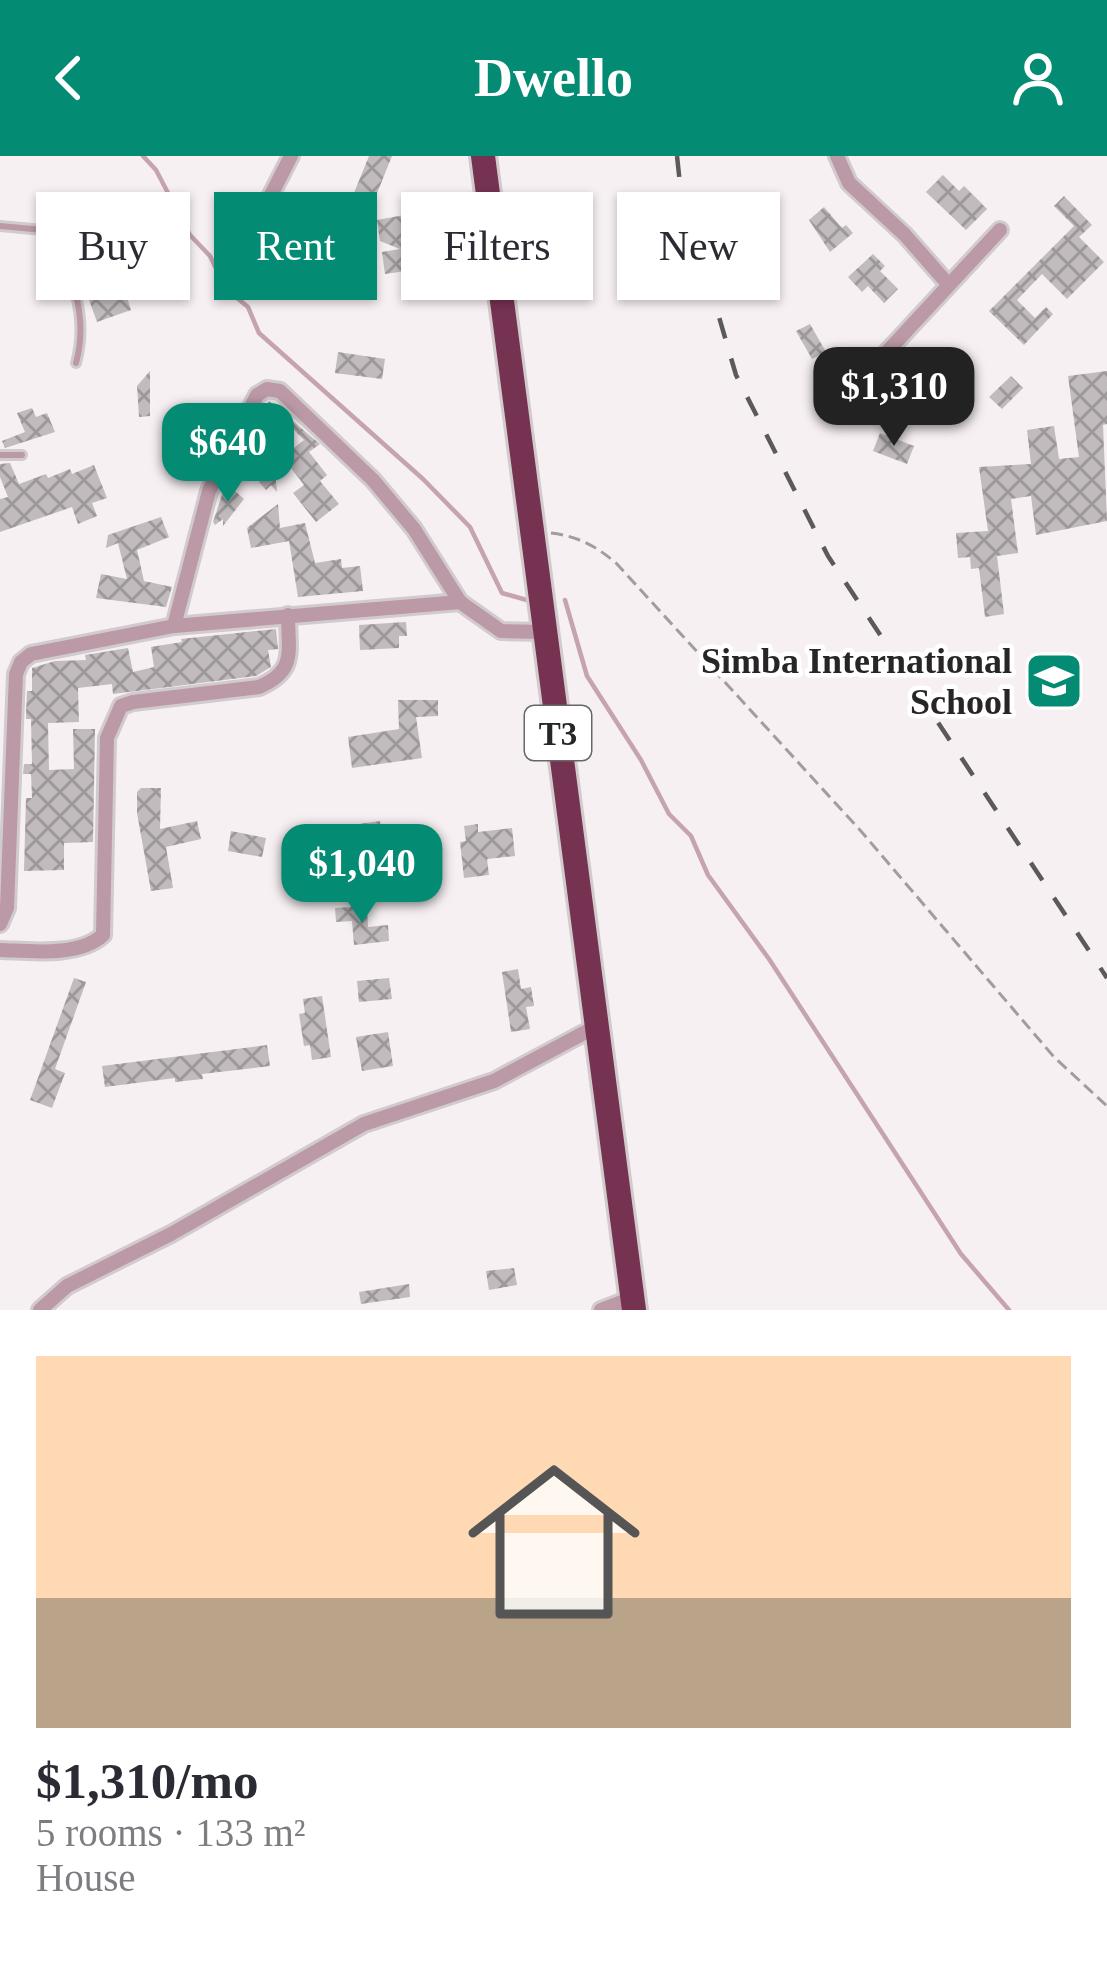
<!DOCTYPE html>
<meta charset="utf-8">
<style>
body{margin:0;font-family:"Times New Roman",serif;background:#f7f7f7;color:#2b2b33;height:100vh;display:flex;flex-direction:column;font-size:45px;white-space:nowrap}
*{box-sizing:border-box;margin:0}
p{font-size:39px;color:#7c7c81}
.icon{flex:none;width:66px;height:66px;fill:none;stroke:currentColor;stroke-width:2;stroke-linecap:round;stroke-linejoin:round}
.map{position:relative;height:1154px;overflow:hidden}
.panel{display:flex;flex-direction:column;background:#fff;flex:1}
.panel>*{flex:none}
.guide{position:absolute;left:36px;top:36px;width:1035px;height:108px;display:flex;gap:24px}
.price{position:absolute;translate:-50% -102px;padding:0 27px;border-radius:24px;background:#038c73;color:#fff;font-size:39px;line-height:78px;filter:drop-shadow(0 3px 6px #0008)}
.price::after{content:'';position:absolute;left:50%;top:72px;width:36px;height:27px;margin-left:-18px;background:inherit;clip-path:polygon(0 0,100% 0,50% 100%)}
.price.on{background:#222;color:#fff}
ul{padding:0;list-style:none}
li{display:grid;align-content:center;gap:24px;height:636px;padding:0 36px}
li span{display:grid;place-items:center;height:372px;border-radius:0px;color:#555}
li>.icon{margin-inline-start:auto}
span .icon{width:216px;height:216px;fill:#fffc;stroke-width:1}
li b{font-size:51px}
.pill{padding:0 42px;border-radius:0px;background:#fff;box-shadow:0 3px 9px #0004;font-size:42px;line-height:108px}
.pill.on{background:#038c73;color:#fff}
header{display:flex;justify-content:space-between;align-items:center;height:156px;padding:0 36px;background:#038c73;color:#fff;font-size:54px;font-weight:700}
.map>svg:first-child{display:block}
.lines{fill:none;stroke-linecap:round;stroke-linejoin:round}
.stream{stroke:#c5a4b0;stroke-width:4.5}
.building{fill:url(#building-cross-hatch)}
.lane-casing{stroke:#d2cbce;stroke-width:12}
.street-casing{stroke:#d2cbce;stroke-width:20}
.highway-casing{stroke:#d2cbce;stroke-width:30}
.path{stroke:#a19c9e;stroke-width:3;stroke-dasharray:12 6;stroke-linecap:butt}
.lane{stroke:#bc99a6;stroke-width:6}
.street{stroke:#bc99a6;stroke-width:14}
.highway{stroke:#763251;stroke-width:24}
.rail{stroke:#5c5959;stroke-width:4.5;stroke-dasharray:21 21;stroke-linecap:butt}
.labels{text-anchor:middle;stroke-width:9;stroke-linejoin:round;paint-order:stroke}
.shield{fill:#fff;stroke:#686666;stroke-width:3}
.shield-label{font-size:33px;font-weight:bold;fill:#272525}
.poi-label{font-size:36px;font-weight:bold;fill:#272525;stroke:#fff;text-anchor:end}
</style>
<header><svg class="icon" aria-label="back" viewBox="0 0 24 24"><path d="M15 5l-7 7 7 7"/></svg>Dwello<svg class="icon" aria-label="person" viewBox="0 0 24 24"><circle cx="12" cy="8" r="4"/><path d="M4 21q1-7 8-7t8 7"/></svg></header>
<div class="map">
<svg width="1107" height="1154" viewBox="0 0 1107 1154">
<defs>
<pattern id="building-cross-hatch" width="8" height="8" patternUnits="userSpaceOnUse" patternTransform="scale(3)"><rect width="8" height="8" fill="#c1bbbd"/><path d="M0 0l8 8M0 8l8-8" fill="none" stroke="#9d9899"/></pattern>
</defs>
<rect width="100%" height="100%" fill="#f7f0f3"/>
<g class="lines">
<g class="stream">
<polyline points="143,0 156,14 190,79 210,100 226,133 248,151 259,177 423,323 470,371 502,437 530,445"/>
<polyline points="565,444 587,520 641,604 669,658 691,680 708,719 769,803 961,1098 1009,1154"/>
</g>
</g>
<g class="building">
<polygon points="369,0 392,0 361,77 341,69"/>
<polygon points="943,19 959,35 964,30 987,53 966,74 926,36"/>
<polygon points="1064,40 1092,69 1079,81 1104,106 1067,143 1042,118 1017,144 1035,162 1046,151 1053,158 1024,189 989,155 1074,70 1054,50"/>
<polygon points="824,51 842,72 846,69 853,77 830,96 809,64"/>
<polygon points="404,59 413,114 385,118 382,96 400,93 380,85 377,64"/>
<polygon points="873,98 885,110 880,115 898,133 884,147 868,130 862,136 848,121"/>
<polygon points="123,129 131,154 97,166 88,141"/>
<polygon points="810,168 826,196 812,203 796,175"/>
<polygon points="338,196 385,203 382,223 335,217"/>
<polygon points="150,215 150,260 139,261 137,230"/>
<polygon points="1107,215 1107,268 1103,269 1107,365 1036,379 1031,340 1011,343 1018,397 997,400 1004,458 985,461 979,412 971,413 970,401 958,402 956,377 988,375 979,311 1031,308 1027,274 1054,270 1059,303 1079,301 1068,220"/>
<polygon points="925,218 940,232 923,250 927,254 916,266 892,243 903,231 908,235"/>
<polygon points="1011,220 1023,232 1002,253 989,241"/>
<polygon points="269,245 320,288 309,296 327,319 320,325 339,348 316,366 293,337 304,329 291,312 281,321 275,314 277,336 271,329 266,334 259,326 264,321 247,302 259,292 273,308 304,284 277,257 256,288 247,284"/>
<polygon points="32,252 36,261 47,257 55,276 5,292 2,285 25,276 17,257"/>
<polygon points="880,277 914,290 907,308 873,295"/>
<polygon points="10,307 19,328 46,318 48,322 70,313 72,318 94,309 107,342 92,347 97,360 78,368 72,351 0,376 0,343 8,341 0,321 0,308"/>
<polygon points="226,327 244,343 223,370 223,363 215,369 213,366"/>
<polygon points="278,348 280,372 305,367 315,407 341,403 342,412 360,410 363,435 298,441 289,385 251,392 247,372"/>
<polygon points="161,361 169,381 137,394 144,425 172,431 166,451 96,442 101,418 127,423 118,387 106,392 108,379"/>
<polygon points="406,466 407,480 399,480 399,492 360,494 359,469"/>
<polygon points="276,473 278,493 268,494 271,511 256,520 113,538 112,528 78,532 79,566 48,567 49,614 74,613 73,573 95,573 93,686 64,687 64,714 24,715 26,642 32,642 31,618 23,618 24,608 32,608 31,563 26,563 26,557 27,535 32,535 32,512 55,505 86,504 85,499 128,492 133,516 154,511 151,491 182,486 181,483"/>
<polygon points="398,544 438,544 438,560 416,561 422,602 352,612 348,581 399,573"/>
<polygon points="141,632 161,632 160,673 197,665 201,683 166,691 173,732 151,735 137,657 137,636"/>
<polygon points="380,665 382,683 388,682 395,733 363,737 355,683 361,682 359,668"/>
<polygon points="478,668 478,676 512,672 515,700 487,703 489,719 464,722 460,686 466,685 464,670"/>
<polygon points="322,672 332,725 326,726 328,741 305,745 295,676"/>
<polygon points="231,675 266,682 262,701 228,695"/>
<polygon points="367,750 368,771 388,769 389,785 354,789 352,765 336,766 335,752"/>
<polygon points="518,813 521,833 531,831 534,850 526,851 530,873 511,876 502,816"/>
<polygon points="74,822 86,826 55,913 65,917 52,952 30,944"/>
<polygon points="389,822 392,843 359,846 357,825"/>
<polygon points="322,840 331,901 312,904 310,889 304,890 299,858 305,857 303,843"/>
<polygon points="388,876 393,910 362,915 356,881"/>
<polygon points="267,889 270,910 202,918 203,923 175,926 175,922 105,931 102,910"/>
<polygon points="514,1112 517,1129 489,1134 486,1115"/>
<polygon points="409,1128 410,1141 361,1148 359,1136"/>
</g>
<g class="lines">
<defs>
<g id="lane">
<path d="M 0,70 L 43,74 C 72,111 89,160 76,207"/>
<polyline points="0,299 22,299"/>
</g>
<g id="street">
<polyline points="837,0 849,27 905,79 947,127"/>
<polyline points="256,68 291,0"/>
<polyline points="858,235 873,211 1000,74"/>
<polyline points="174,470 209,335 257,239 267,233 280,235 373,324 414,373 460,446"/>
<polyline points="0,768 7,752 16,518 21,506 31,498 174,470 460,446 501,475 544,476"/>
<path d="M 0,794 C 31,795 79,801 103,779 L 107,582 L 121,550 L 133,546 L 259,531 C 297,515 288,495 288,459"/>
<polyline points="40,1154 67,1130 171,1078 364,968 494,925 597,870"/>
<polyline points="601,1154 632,1142"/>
</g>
<polyline id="highway" points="483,0 634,1154"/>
</defs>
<use href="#lane" class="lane-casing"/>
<use href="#street" class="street-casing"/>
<use href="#highway" class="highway-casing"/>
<path class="path" d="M 551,377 C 577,380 596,390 616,407 L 860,674 L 1054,901 L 1107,950"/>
<use href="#lane" class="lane"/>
<use href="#street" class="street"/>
<use href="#highway" class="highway"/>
<polyline class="rail" points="677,0 680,28 736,219 828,400 1107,822"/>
</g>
<defs>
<symbol id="school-square" viewBox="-11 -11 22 22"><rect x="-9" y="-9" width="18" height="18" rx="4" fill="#038c73" stroke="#fff"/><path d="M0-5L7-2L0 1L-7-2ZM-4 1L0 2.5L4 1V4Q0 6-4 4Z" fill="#fff"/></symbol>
</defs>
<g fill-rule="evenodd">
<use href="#school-square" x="1021" y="492" width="66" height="66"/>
</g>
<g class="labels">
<rect class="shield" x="525" y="550" width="66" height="54" rx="9"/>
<g class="shield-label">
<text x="558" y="589">T3</text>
</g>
<g class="poi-label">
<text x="1012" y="517">Simba International<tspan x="1012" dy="41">School</tspan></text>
</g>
</g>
</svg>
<b class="price on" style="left:894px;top:293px">$1,310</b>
<b class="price" style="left:228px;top:349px">$640</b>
<b class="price" style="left:362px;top:770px">$1,040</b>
<div class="guide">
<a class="pill">Buy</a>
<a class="pill on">Rent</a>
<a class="pill">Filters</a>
<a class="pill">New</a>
</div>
</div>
<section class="panel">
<ul>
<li><span style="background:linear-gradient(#ffd9b3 65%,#b9a48a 0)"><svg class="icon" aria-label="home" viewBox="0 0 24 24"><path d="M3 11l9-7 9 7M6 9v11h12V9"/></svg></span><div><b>$1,310/mo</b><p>5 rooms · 133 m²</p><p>House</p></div></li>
</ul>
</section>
